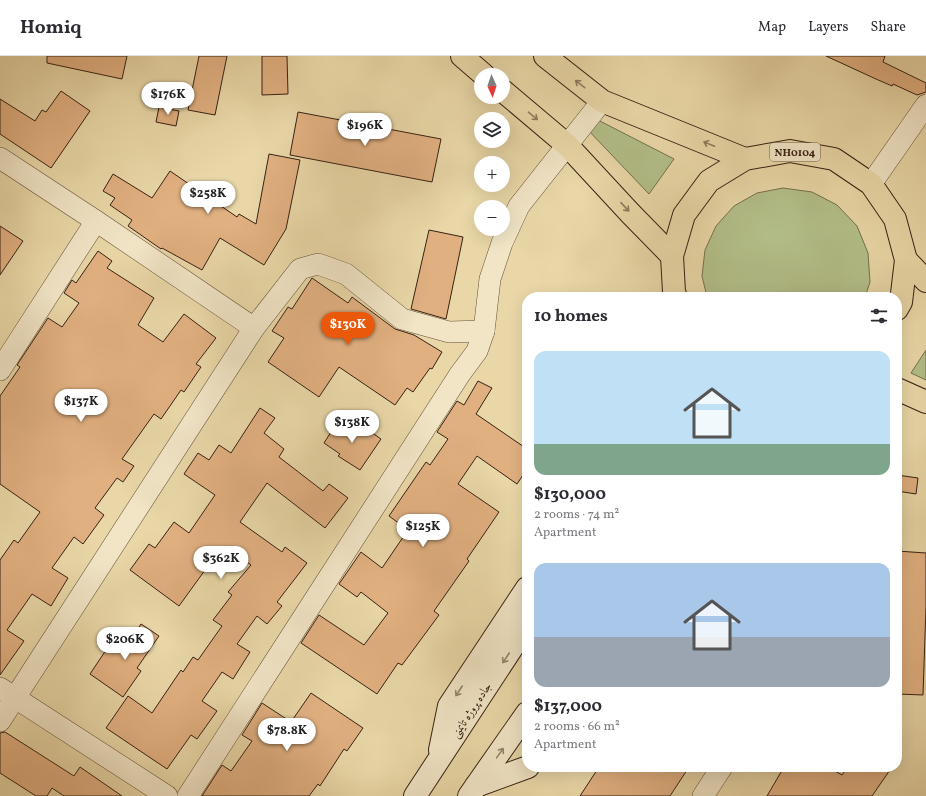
<!DOCTYPE html>
<meta charset="utf-8">
<style>
body{margin:0;font-family:Vollkorn,Amiri,serif;background:#f2f2f3;color:#2b2b33;height:100vh;display:flex;flex-direction:column;font-size:15px;white-space:nowrap}
*{box-sizing:border-box;margin:0}
p{font-size:13px;color:#7c7c81}
.icon{flex:none;width:22px;height:22px;fill:none;stroke:currentColor;stroke-width:2;stroke-linecap:round;stroke-linejoin:round}
.map{position:relative;flex:1;overflow:hidden}
.sheet{position:absolute;left:522px;top:236px;width:380px;height:480px;display:flex;flex-direction:column;background:#fff;border-radius:16px;box-shadow:0 4px 16px #0002}
.sheet>*{flex:none}
.needle{width:26px;rotate:177deg}
.buttons{position:absolute;left:474px;top:12px;display:grid;gap:8px}
.buttons a{display:grid;place-items:center;width:36px;height:36px;border-radius:50%;background:#fff;box-shadow:0 4px 16px #0002;font-size:20px}
.price{position:absolute;translate:-50% -34px;padding:0 9px;border-radius:14px;background:#fff;color:#222;font-size:13px;line-height:26px;filter:drop-shadow(0 1px 2px #0008)}
.price::after{content:'';position:absolute;left:50%;top:24px;width:12px;height:9px;margin-left:-6px;background:inherit;clip-path:polygon(0 0,100% 0,50% 100%)}
.price.on{background:#ea580c;color:#fff}
ul{padding:0;list-style:none}
li{display:grid;align-content:center;gap:8px;height:212px;padding:0 12px}
li span{display:grid;place-items:center;height:124px;border-radius:12px;color:#555}
li>.icon{margin-inline-start:auto}
span .icon{width:72px;height:72px;fill:#fffc;stroke-width:1}
li b{font-size:17px}
h2{display:flex;justify-content:space-between;align-items:center;height:48px;padding:0 12px;font-size:17px}
header{display:flex;align-items:center;gap:24px;box-sizing:border-box;height:56px;padding:0 20px;background:#fff;border-bottom:1px solid #e1e1e2}
header strong{font-size:19px}
nav{display:flex;gap:22px;margin-inline-start:auto;font-size:14px}
.map>svg:first-child{display:block}
.grass{fill:#b3bf89;stroke:#75704e}
.building{fill:#e1b081;stroke:#372114}
.lines{fill:none;stroke-linecap:round;stroke-linejoin:round}
.street-casing{stroke:#644e39;stroke-width:22}
.secondary-casing{stroke:#372114;stroke-width:24}
.highway-casing{stroke:#372114;stroke-width:24}
.street{stroke:#f1e5c6;stroke-width:21}
.secondary{stroke:#f1e5c6;stroke-width:22}
.highway{stroke:#e9d7a7;stroke-width:22}
.oneway{stroke:#907c5e}
.oneway2{stroke:#94836d}
.labels{text-anchor:middle;stroke-width:4;stroke-linejoin:round;paint-order:stroke}
.shield{fill:#f1e5c6;stroke:#6f5c49;stroke-width:1}
.shield-label{font-size:11px;font-weight:bold;fill:#372114}
.street-label{font-size:12px;fill:#372114;stroke:#f1e5c6}
</style>
<header>
<strong>Homiq</strong>
<nav><a>Map</a><a>Layers</a><a>Share</a></nav>
</header>
<div class="map">
<svg width="926" height="740" viewBox="0 0 926 740">
<rect width="100%" height="100%" fill="#e9d7a7"/>
<filter id="stains"><feTurbulence type="fractalNoise" baseFrequency=".005" numOctaves="4"/><feColorMatrix values="0 0 0 0 .2 0 0 0 0 .09 0 0 0 0 .02 0 0 0 .5 -.17"/></filter>
<radialGradient id="worn" r=".72"><stop offset=".6" stop-color="#630" stop-opacity="0"/><stop offset="1" stop-color="#630" stop-opacity=".3"/></radialGradient>
<g class="grass">
<polygon points="596,63 674,103 649,138 588,74"/>
<polygon points="783,132 812,136 837,149 857,170 868,197 870,226 865,241 707,241 702,220 705,194 716,170 734,150 757,137"/>
<polygon points="926,294 926,324 911,317"/>
</g>
<g class="building">
<polygon points="47,0 127,0 122,23 47,7"/>
<polygon points="199,0 227,0 215,59 188,54"/>
<polygon points="262,0 287,0 288,38 262,39"/>
<polygon points="826,0 885,0 883,6 926,27 926,36 917,39 893,28 892,30 876,23"/>
<polygon points="61,35 90,55 51,112 0,78 0,43 35,65 42,54 46,56"/>
<polygon points="159,51 179,55 176,70 156,66"/>
<polygon points="298,56 441,83 432,126 290,99"/>
<polygon points="269,98 300,104 286,173 264,209 220,182 202,214 162,192 161,193 128,170 132,164 110,149 115,142 103,135 113,118 152,142 170,115 237,161 239,158 256,168"/>
<polygon points="0,170 23,185 0,219"/>
<polygon points="429,174 463,181 446,263 411,253"/>
<polygon points="98,195 112,205 107,212 154,242 138,269 163,286 184,258 216,282 196,308 201,311 184,336 181,334 161,363 154,358 122,403 134,410 123,426 117,422 95,452 104,459 83,488 74,481 52,512 68,522 51,550 32,538 7,574 24,585 0,619 0,504 14,484 18,487 40,456 0,428 0,340 20,311 17,309 48,262 62,271 79,247 64,237 72,224 76,227"/>
<polygon points="312,222 348,247 352,241 395,273 414,279 442,296 432,313 430,312 413,336 407,332 395,349 339,311 319,341 268,306 284,282 272,275 288,251 292,253"/>
<polygon points="478,325 492,332 476,358 527,393 527,413 517,428 477,400 458,428 499,456 467,503 469,505 434,555 439,559 402,609 398,607 377,638 301,587 319,559 364,589 388,557 361,536 357,541 339,528 361,496 382,512 408,474 389,460 426,406 430,409 448,383 437,376 457,345 464,349"/>
<polygon points="260,352 275,362 264,377 284,393 279,401 323,435 329,428 348,442 325,472 267,427 240,466 282,496 285,491 307,507 277,546 282,550 267,568 257,560 237,588 250,596 233,623 222,616 202,645 217,655 197,683 191,679 167,713 106,672 128,640 152,657 181,614 183,616 193,601 198,604 222,570 213,564 232,539 228,536 251,509 224,490 222,493 221,492 179,550 130,514 149,488 155,492 174,466 189,477 215,439 184,418 198,397 209,404 219,389 231,397"/>
<polygon points="338,365 359,379 364,371 381,383 360,414 338,400 340,398 324,387"/>
<polygon points="897,419 918,422 916,438 897,435"/>
<polygon points="897,495 926,497 926,551 923,639 897,638"/>
<polygon points="141,568 159,580 137,612 141,615 123,641 90,618 108,591 115,595 128,577 133,580"/>
<polygon points="311,637 363,672 347,695 344,693 320,730 318,728 309,740 202,740 222,709 231,715 252,685 242,679 262,647 291,666"/>
<polygon points="5,676 74,720 80,711 122,740 64,740 52,732 47,740 36,740 0,717 0,677"/>
<polygon points="599,711 689,711 670,740 580,740"/>
<polygon points="784,711 828,711 842,719 848,711 892,711 872,740 767,740"/>
</g>
<g class="lines">
<defs>
<g id="street">
<polyline points="0,102 96,165 254,272"/>
<polyline points="871,128 926,49"/>
<polyline points="0,314 96,165"/>
<polyline points="0,632 167,740"/>
<polyline points="0,665 254,272 300,213 318,208 346,218 402,263 449,276 484,275"/>
<polyline points="188,740 460,318 477,295 484,275 490,223 502,187 519,150 602,45"/>
<polyline points="703,740 722,711"/>
</g>
<g id="secondary">
<polyline points="440,694 449,650 527,532"/>
<polyline points="476,730 528,711"/>
<polyline points="415,740 527,569"/>
<polyline points="469,740 527,657"/>
</g>
<g id="highway">
<polyline points="462,0 484,19"/>
<polyline points="545,0 602,45 745,103"/>
<polyline points="503,35 567,89 630,157 672,200"/>
<polyline points="906,204 926,225"/>
<polyline points="676,241 674,236 672,200 684,159 709,125 745,103 790,95 834,103 871,128 895,163 906,204 901,246 897,253"/>
<polyline points="897,333 926,346"/>
</g>
</defs>
<use href="#street" class="street-casing"/>
<use href="#secondary" class="secondary-casing"/>
<use href="#highway" class="highway-casing"/>
<use href="#street" class="street"/>
<use href="#secondary" class="secondary"/>
<use href="#highway" class="highway"/>
</g>
<defs><path id="oneway-shaft" d="M-6 0H5M1.5-3L5.5 0L1.5 3" fill="none" stroke-width="1.6" stroke-linecap="round" stroke-linejoin="round"/></defs>
<g class="oneway">
<use href="#oneway-shaft" transform="translate(580 28) rotate(-142)"/>
<use href="#oneway-shaft" transform="translate(533 60) rotate(40)"/>
<use href="#oneway-shaft" transform="translate(709 88) rotate(-158)"/>
<use href="#oneway-shaft" transform="translate(625 151) rotate(47)"/>
</g>
<g class="oneway2">
<use href="#oneway-shaft" transform="translate(506 602) rotate(123)"/>
<use href="#oneway-shaft" transform="translate(459 635) rotate(123)"/>
<use href="#oneway-shaft" transform="translate(500 697) rotate(-55)"/>
</g>
<g class="labels">
<rect class="shield" x="770" y="87" width="50" height="18" rx="3"/>
<g class="shield-label">
<text x="795" y="100">NH0104</text>
</g>
<g class="street-label">
<text transform="translate(471 654) rotate(-57)" y="4">جاده پروژه تایمنی</text>
</g>
</g>
<rect width="100%" height="100%" filter="url(#stains)"/>
<rect width="100%" height="100%" fill="url(#worn)"/>
</svg>
<div class="buttons">
<a><svg class="needle" viewBox="-14 -14 28 28"><path d="M0-13l5 13h-10z" fill="#e53935"/><path d="M0 13l5-13h-10z" fill="#7c7c81"/></svg></a>
<a><svg class="icon" aria-label="layers" viewBox="0 0 24 24"><path d="M12 4l9 5-9 5-9-5zM3 14l9 5 9-5"/></svg></a>
<a>+</a>
<a>−</a>
</div>
<b class="price" style="left:168px;top:60px">$176K</b>
<b class="price" style="left:365px;top:91px">$196K</b>
<b class="price" style="left:208px;top:159px">$258K</b>
<b class="price on" style="left:348px;top:290px">$130K</b>
<b class="price" style="left:81px;top:367px">$137K</b>
<b class="price" style="left:352px;top:388px">$138K</b>
<b class="price" style="left:423px;top:492px">$125K</b>
<b class="price" style="left:221px;top:524px">$362K</b>
<b class="price" style="left:125px;top:605px">$206K</b>
<b class="price" style="left:287px;top:696px">$78.8K</b>
<section class="sheet">
<h2>10 homes<svg class="icon" aria-label="filters" viewBox="0 0 24 24"><path d="M4 7h16M4 17h16"/><circle cx="9" cy="7" r="2"/><circle cx="15" cy="17" r="2"/></svg></h2>
<ul>
<li><span style="background:linear-gradient(#bfe0f5 75%,#7fa58c 0)"><svg class="icon" aria-label="home" viewBox="0 0 24 24"><path d="M3 11l9-7 9 7M6 9v11h12V9"/></svg></span><div><b>$130,000</b><p>2 rooms · 74 m²</p><p>Apartment</p></div></li>
<li><span style="background:linear-gradient(#a9c7e8 60%,#9aa5b1 0)"><svg class="icon" aria-label="home" viewBox="0 0 24 24"><path d="M3 11l9-7 9 7M6 9v11h12V9"/></svg></span><div><b>$137,000</b><p>2 rooms · 66 m²</p><p>Apartment</p></div></li>
</ul>
</section>
</div>
